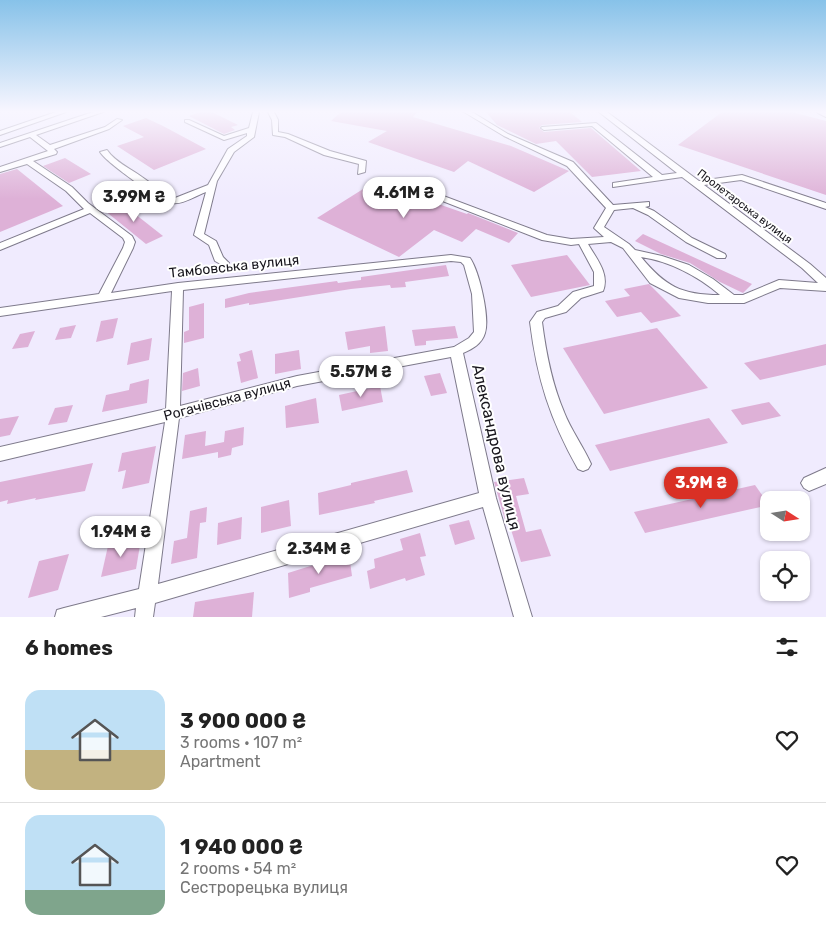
<!DOCTYPE html>
<meta charset="utf-8">
<style>
body{margin:0;font-family:Rubik,sans-serif;background:#f2f2f2;color:#222;height:100vh;display:flex;flex-direction:column;font-size:19px;white-space:nowrap}
*{box-sizing:border-box;margin:0}
p{font-size:16px;color:#767676}
.icon{flex:none;width:28px;height:28px;fill:none;stroke:currentColor;stroke-width:2;stroke-linecap:round;stroke-linejoin:round}
.map{position:relative;height:617px;overflow:hidden}
.panel{display:flex;flex-direction:column;background:#fff;flex:1}
.panel>*{flex:none}
.needle{width:32px;rotate:102deg}
.buttons{position:absolute;left:760px;top:491px;display:grid;gap:10px}
.buttons a{display:grid;place-items:center;width:50px;height:50px;border-radius:10px;background:#fff;box-shadow:0 1px 4px #0004;font-size:25px}
.price{position:absolute;translate:-50% -42px;padding:0 11px;border-radius:18px;background:#fff;color:#222;font-size:16px;line-height:32px;filter:drop-shadow(0 1px 2px #0008)}
.price::after{content:'';position:absolute;left:50%;top:30px;width:15px;height:11px;margin-left:-8px;background:inherit;clip-path:polygon(0 0,100% 0,50% 100%)}
.price.active{background:#d93025;color:#fff}
ul{padding:0;list-style:none}
li{display:flex;align-items:center;gap:15px;height:125px;padding:0 25px}
li+li{border-top:1px solid #e0e0e0}
li span{display:grid;place-items:center;flex:none;width:140px;height:100px;border-radius:15px;color:#555}
li>.icon{margin-inline-start:auto}
span .icon{width:60px;height:60px;fill:#fffc;stroke-width:1}
li b{font-size:21px}
h2{display:flex;justify-content:space-between;align-items:center;height:60px;padding:0 25px;font-size:21px}
.map>svg:first-child{display:block}
.building{fill:#deb1d7}
.lines{fill:none;stroke-linecap:round;stroke-linejoin:round}
.minor-casing{stroke:#7e7a8b;stroke-width:2}
.minor{fill:#fff;fill-rule:evenodd}
.labels{text-anchor:middle;stroke-width:4;stroke-linejoin:round;paint-order:stroke}
.far-street-label{font-size:11px;fill:#18161d;stroke:#fff}
.street-label{font-size:14px;fill:#18161d;stroke:#fff}
.near-street-label{font-size:16px;fill:#18161d;stroke:#fff}
</style>
<div class="map">
<svg width="826" height="617" viewBox="0 0 826 617">
<rect width="100%" height="100%" fill="#f0ebfe"/>
<g class="building">
<polygon points="200,112 212,112 238,125 231,127 235,130 224,134 189,116"/>
<polygon points="341,112 417,112 413,117 511,146 569,171 534,192 468,161 454,172 368,142 387,131 331,121"/>
<polygon points="486,112 570,112 582,122 542,125 539,128 544,132 591,128 641,171 592,177 556,141 536,144 497,125"/>
<polygon points="722,112 792,112 826,121 826,195 678,145"/>
<polygon points="146,118 163,126 206,149 154,170 117,146 144,137 123,126"/>
<polygon points="65,158 91,174 69,183 43,166"/>
<polygon points="17,169 63,206 0,232 0,174"/>
<polygon points="379,179 444,206 467,214 468,213 518,233 509,243 476,229 462,242 434,230 399,257 317,218"/>
<polygon points="121,203 163,236 146,244 104,210"/>
<polygon points="643,234 752,284 743,293 720,282 690,263 661,254 635,241"/>
<polygon points="567,255 590,285 531,297 511,265"/>
<polygon points="446,265 449,276 405,282 406,287 391,288 390,285 351,289 249,305 249,303 225,308 225,299 249,293 337,281 338,283 361,280 361,277"/>
<polygon points="649,284 681,316 651,323 641,312 617,317 605,301 630,296 624,289"/>
<polygon points="204,303 204,338 184,343 184,332 189,330 189,307"/>
<polygon points="118,318 113,338 96,342 101,321"/>
<polygon points="76,325 71,338 55,340 60,328"/>
<polygon points="385,326 388,351 370,353 370,346 348,350 345,332"/>
<polygon points="455,326 458,338 426,341 426,345 415,346 412,330"/>
<polygon points="657,328 708,388 604,414 563,348"/>
<polygon points="35,331 28,347 12,349 20,334"/>
<polygon points="152,338 149,360 127,365 131,343"/>
<polygon points="826,344 826,365 760,380 744,363"/>
<polygon points="252,350 258,378 241,383 237,362 241,361 239,354"/>
<polygon points="299,350 301,369 275,374 275,354"/>
<polygon points="198,368 200,386 182,391 183,373"/>
<polygon points="440,373 447,393 431,396 424,376"/>
<polygon points="149,379 147,403 102,412 106,395 129,390 130,384"/>
<polygon points="380,386 383,402 342,411 339,395"/>
<polygon points="316,398 319,423 286,428 285,406"/>
<polygon points="769,402 781,416 742,425 731,410"/>
<polygon points="73,405 67,422 48,425 55,408"/>
<polygon points="19,416 10,435 0,437 0,419"/>
<polygon points="709,418 728,443 610,471 595,445"/>
<polygon points="244,427 243,445 232,448 231,455 218,458 218,452 182,459 185,435 206,431 205,446 224,442 225,431"/>
<polygon points="156,446 149,483 122,489 126,470 118,472 122,453"/>
<polygon points="93,463 85,491 35,500 36,498 7,504 8,500 0,502 0,482"/>
<polygon points="407,470 413,492 374,501 375,503 319,515 318,493 351,485 351,483"/>
<polygon points="524,478 529,494 516,496 526,532 541,529 551,556 521,562 508,520 505,520 494,482"/>
<polygon points="755,485 769,505 645,533 634,512"/>
<polygon points="289,500 291,526 261,533 261,507"/>
<polygon points="207,507 206,522 200,523 197,558 171,564 174,541 187,538 190,511"/>
<polygon points="242,517 241,539 217,545 218,523"/>
<polygon points="469,520 475,539 455,545 449,525"/>
<polygon points="420,533 426,556 420,557 425,575 406,581 405,578 370,589 367,571 375,568 374,559 403,550 400,539"/>
<polygon points="141,539 136,569 101,577 108,546"/>
<polygon points="69,554 58,590 28,598 39,561"/>
<polygon points="349,554 352,576 310,588 310,592 289,598 288,573"/>
<polygon points="254,592 252,617 193,617 195,602"/>
</g>
<g class="lines">
<defs>
<g id="minor">
<polygon points="56,112 66,112 0,135 0,131"/>
<path d="M 93,112 L 103,112 L 36,135 L 50,145 L 105,127 L 117,119 L 122,120 L 109,129 L 54,149 L 57,152 L 56,154 L 33,161 L 72,187 L 88,203 L 132,236 L 135,242 L 133,248 L 111,293 L 178,283 L 451,255 L 470,258 C 479,271 490,317 485,333 C 482,344 472,349 463,353 L 496,498 L 532,617 L 514,617 L 483,507 L 155,603 L 153,617 L 135,617 L 136,608 L 101,617 L 55,617 L 57,610 L 64,608 L 139,589 L 165,422 L 0,461 L 0,447 L 166,409 L 172,291 L 0,316 L 0,308 L 99,294 L 123,248 L 125,242 L 123,238 L 90,213 L 0,250 L 0,243 L 84,209 L 66,191 L 27,164 L 0,172 L 0,167 L 48,151 L 30,137 L 0,147 L 0,143 ZM 451,261 L 461,262 L 464,265 L 472,294 L 474,332 L 469,338 L 454,347 L 297,376 L 180,406 L 183,290 ZM 451,357 L 479,493 L 158,584 L 179,418 L 297,386 Z"/>
<path d="M 253,112 L 259,112 L 254,137 L 234,152 L 217,181 L 204,234 L 216,241 L 223,257 L 229,263 L 224,266 L 215,261 L 209,245 L 194,235 L 206,192 C 197,195 182,205 173,203 C 160,201 107,163 100,152 L 107,150 C 115,162 130,168 142,177 C 155,186 160,191 175,198 L 208,185 L 228,149 L 247,136 L 247,133 L 224,140 L 185,122 L 185,120 L 189,120 L 224,136 L 249,128 Z"/>
<polygon points="268,112 274,112 278,120 278,132 288,134 330,151 366,161 365,172 358,174 359,164 324,155 285,137 273,135 272,120"/>
<path d="M 464,112 L 472,112 L 508,134 L 573,162 L 613,205 L 649,202 L 649,206 L 645,207 L 654,211 L 692,238 L 725,254 L 726,256 L 725,258 L 717,258 L 686,242 L 648,215 L 633,208 L 614,210 L 604,227 L 629,244 L 635,250 L 662,256 L 689,265 L 713,279 L 734,295 L 743,295 L 779,280 L 818,283 L 802,268 L 682,177 L 613,187 L 613,183 L 653,177 L 592,126 L 544,130 L 541,128 L 542,127 L 596,123 L 662,175 L 677,173 L 599,112 L 607,112 L 699,181 L 742,175 L 826,203 L 826,209 L 741,180 L 704,185 L 810,264 L 826,278 L 826,291 L 780,288 L 744,303 L 708,303 L 679,298 L 650,283 L 623,248 L 611,242 L 588,244 C 596,258 610,274 603,291 L 581,298 L 566,312 L 545,318 L 542,322 C 546,353 552,384 564,412 C 571,430 583,446 591,464 L 588,469 L 583,471 L 578,469 C 550,419 537,379 530,322 L 537,312 L 558,306 L 573,292 L 594,286 L 594,272 L 579,244 L 571,245 L 542,240 L 394,182 L 401,180 L 547,235 L 571,239 L 604,237 L 594,228 L 606,208 L 567,166 L 504,136 ZM 641,257 C 669,261 698,276 720,295 C 681,295 665,286 641,257 Z"/>
<polygon points="817,112 826,112 826,117 818,113"/>
<polygon points="826,468 826,484 809,491 804,488 801,483 804,478"/>
</g>
</defs>
<use href="#minor" class="minor-casing"/>
<use href="#minor" class="minor"/>
</g>
<linearGradient id="sky" x2="0" y2="1"><stop stop-color="#87c2e9"/><stop offset="0.56" stop-color="#f8f6ff"/><stop offset="1" stop-color="#f8f6ff" stop-opacity="0"/></linearGradient>
<rect width="826" height="199" fill="url(#sky)"/>
<g class="labels">
<g class="far-street-label">
<text transform="translate(745 206) rotate(37)" y="4">Пролетарська вулиця</text>
</g>
<g class="street-label">
<text transform="translate(234 266) rotate(-6)" y="5">Тамбовська вулиця</text>
<text transform="translate(227 399) rotate(-15)" y="5">Рогачівська вулиця</text>
</g>
<g class="near-street-label">
<text transform="translate(497 447) rotate(77)" y="6">Александрова вулиця</text>
</g>
</g>
</svg>
<div class="buttons">
<a><svg class="needle" viewBox="-14 -14 28 28"><path d="M0-13l5 13h-10z" fill="#e53935"/><path d="M0 13l5-13h-10z" fill="#767676"/></svg></a>
<a><svg class="icon" aria-label="locate" viewBox="0 0 24 24"><circle cx="12" cy="12" r="6"/><path d="M12 2v4M12 18v4M2 12h4M18 12h4"/></svg></a>
</div>
<b class="price" style="left:404px;top:219px">4.61M ₴</b>
<b class="price" style="left:134px;top:223px">3.99M ₴</b>
<b class="price" style="left:361px;top:398px">5.57M ₴</b>
<b class="price active" style="left:701px;top:509px">3.9M ₴</b>
<b class="price" style="left:121px;top:558px">1.94M ₴</b>
<b class="price" style="left:319px;top:575px">2.34M ₴</b>
</div>
<section class="panel">
<h2>6 homes<svg class="icon" aria-label="filters" viewBox="0 0 24 24"><path d="M4 7h16M4 17h16"/><circle cx="9" cy="7" r="2"/><circle cx="15" cy="17" r="2"/></svg></h2>
<ul>
<li><span style="background:linear-gradient(#bfe0f5 60%,#c2b280 0)"><svg class="icon" aria-label="home" viewBox="0 0 24 24"><path d="M3 11l9-7 9 7M6 9v11h12V9"/></svg></span><div><b>3 900 000 ₴</b><p>3 rooms · 107 m²</p><p>Apartment</p></div><svg class="icon" aria-label="heart" viewBox="0 0 24 24"><path d="M12 20l-8-8c-3-5 5-10 8-4 3-6 11-1 8 4z"/></svg></li>
<li><span style="background:linear-gradient(#bfe0f5 75%,#7fa58c 0)"><svg class="icon" aria-label="home" viewBox="0 0 24 24"><path d="M3 11l9-7 9 7M6 9v11h12V9"/></svg></span><div><b>1 940 000 ₴</b><p>2 rooms · 54 m²</p><p>Сестрорецька вулиця</p></div><svg class="icon" aria-label="heart" viewBox="0 0 24 24"><path d="M12 20l-8-8c-3-5 5-10 8-4 3-6 11-1 8 4z"/></svg></li>
</ul>
</section>
